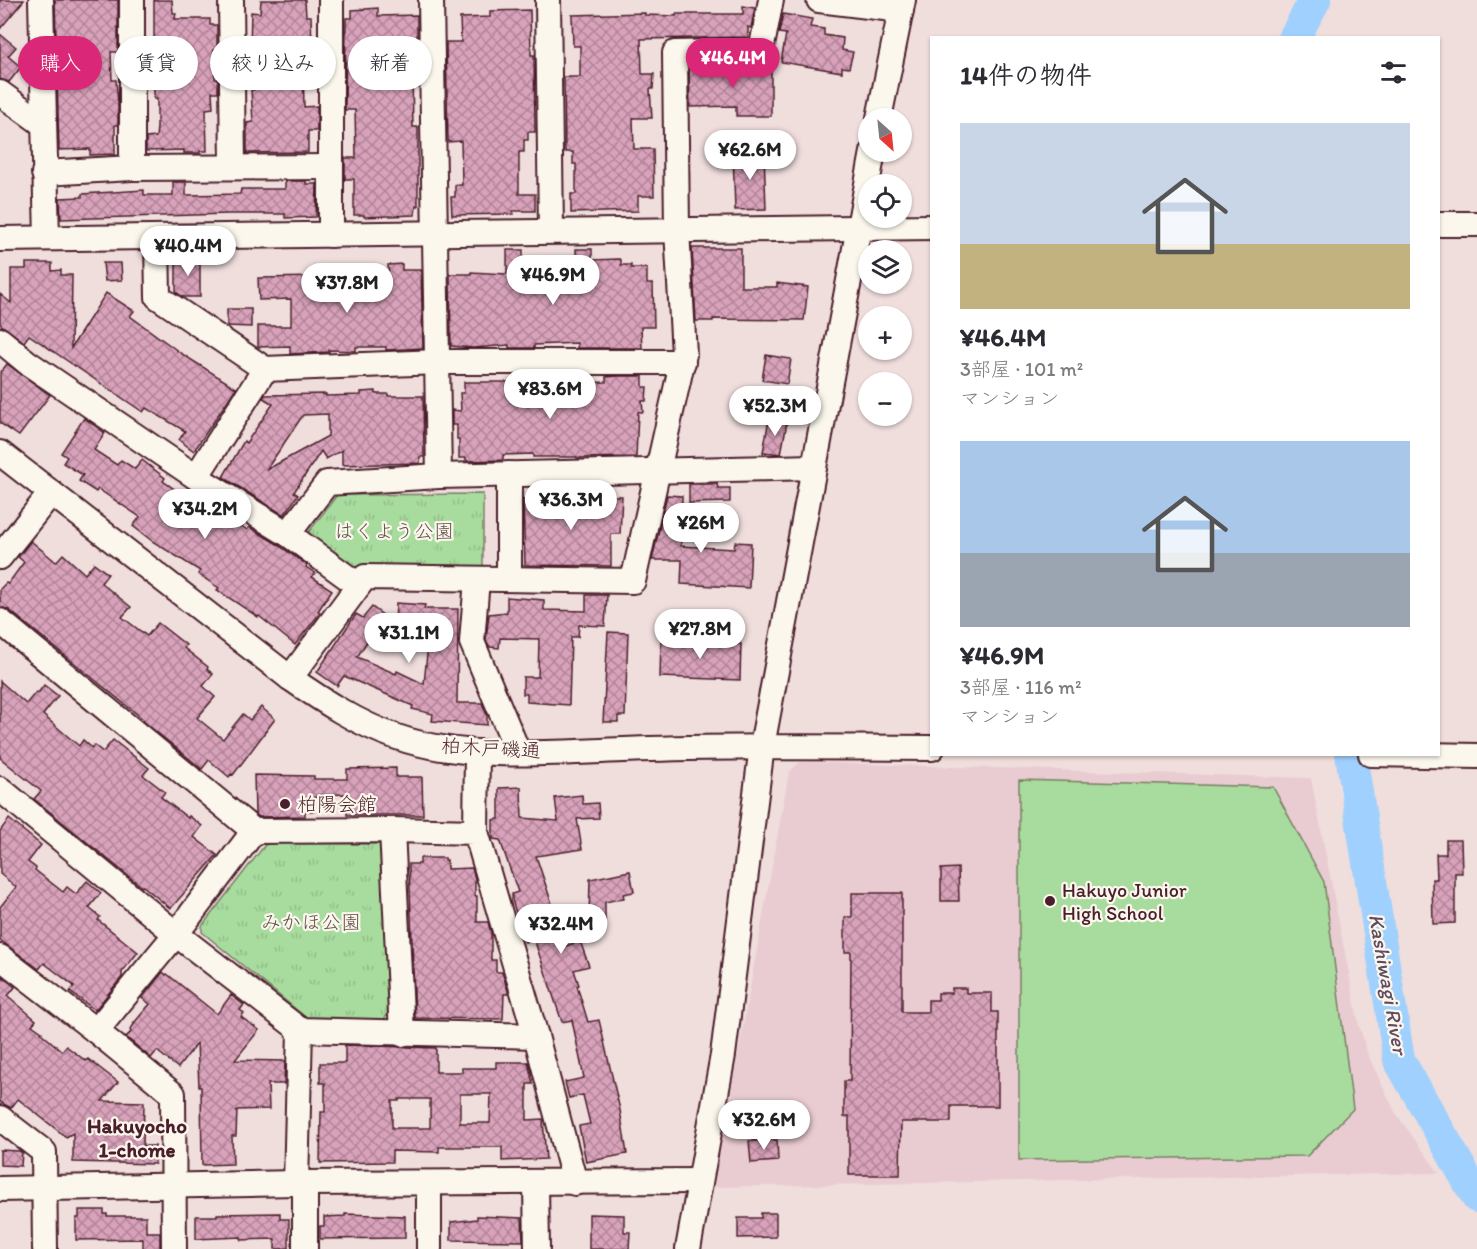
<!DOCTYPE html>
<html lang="ja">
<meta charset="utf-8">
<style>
body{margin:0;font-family:Itim,"Klee One",sans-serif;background:#f7f7f7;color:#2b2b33;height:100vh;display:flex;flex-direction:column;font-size:22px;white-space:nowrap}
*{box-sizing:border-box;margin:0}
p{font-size:20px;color:#7c7c81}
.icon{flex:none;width:33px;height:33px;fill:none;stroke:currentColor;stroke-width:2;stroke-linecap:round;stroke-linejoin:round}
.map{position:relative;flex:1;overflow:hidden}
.panel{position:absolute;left:930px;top:36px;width:510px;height:720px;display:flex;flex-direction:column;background:#fff;border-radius:0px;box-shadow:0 2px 4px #0004}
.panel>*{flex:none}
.top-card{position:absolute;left:18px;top:36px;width:570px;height:54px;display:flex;gap:12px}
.needle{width:39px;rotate:153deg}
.buttons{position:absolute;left:858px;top:108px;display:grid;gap:12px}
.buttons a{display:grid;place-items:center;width:54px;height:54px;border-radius:50%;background:#fff;box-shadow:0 2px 4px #0004;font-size:30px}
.price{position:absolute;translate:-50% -51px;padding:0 14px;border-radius:21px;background:#fff;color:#222;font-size:20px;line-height:39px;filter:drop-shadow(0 2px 3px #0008)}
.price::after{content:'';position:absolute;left:50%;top:36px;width:18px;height:14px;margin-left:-9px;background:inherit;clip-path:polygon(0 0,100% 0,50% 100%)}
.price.on{background:#db2777;color:#fff}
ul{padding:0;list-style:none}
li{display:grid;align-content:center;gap:12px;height:318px;padding:0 30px}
li span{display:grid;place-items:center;height:186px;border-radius:0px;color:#555}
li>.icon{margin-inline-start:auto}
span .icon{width:108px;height:108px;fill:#fffc;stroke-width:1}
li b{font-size:26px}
h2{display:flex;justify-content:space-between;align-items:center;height:72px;padding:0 30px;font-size:26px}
.pill{padding:0 21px;border-radius:27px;background:#fff;box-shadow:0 2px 4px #0004;font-size:21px;line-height:54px}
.pill.on{background:#db2777;color:#fff}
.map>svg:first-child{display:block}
.built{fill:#e9ccd2}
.grass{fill:url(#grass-tufts);stroke:#797e64;stroke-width:1.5}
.garden{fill:#a8dc9e;stroke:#797e64;stroke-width:1.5}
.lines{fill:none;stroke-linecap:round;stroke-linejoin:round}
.river{stroke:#a0d0fd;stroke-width:32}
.building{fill:url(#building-cross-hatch);stroke:#4a1f2b;stroke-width:1.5;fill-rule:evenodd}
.minor-casing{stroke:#4a1f2b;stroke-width:28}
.minor{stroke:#fbf7ec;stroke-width:24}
.poi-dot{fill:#4a1f2b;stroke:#fbf7ec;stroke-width:2}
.labels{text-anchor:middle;stroke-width:4.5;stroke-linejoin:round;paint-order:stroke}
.park-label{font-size:20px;fill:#624e48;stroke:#fbf7ec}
.street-label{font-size:20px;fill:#4a1f2b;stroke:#fbf7ec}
.poi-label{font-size:20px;fill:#4a1f2b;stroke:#fbf7ec;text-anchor:start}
.water-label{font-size:21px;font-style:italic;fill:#604b60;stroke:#fbf7ec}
.neighbourhood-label{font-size:21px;font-weight:bold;fill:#4a1f2b;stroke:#fbf7ec}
</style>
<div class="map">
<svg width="1477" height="1249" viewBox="0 0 1477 1249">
<defs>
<pattern id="grass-tufts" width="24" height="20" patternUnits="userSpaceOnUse" patternTransform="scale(1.5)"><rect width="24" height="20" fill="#a8dc9e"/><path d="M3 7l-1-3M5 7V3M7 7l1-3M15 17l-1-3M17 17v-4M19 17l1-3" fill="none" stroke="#92bc88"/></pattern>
<pattern id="building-cross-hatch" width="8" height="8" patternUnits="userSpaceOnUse" patternTransform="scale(1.5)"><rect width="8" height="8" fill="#d8a2ba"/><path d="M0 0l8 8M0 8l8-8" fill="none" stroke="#b18397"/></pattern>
</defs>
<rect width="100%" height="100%" fill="#f0dedd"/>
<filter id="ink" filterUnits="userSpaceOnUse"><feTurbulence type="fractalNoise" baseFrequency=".0167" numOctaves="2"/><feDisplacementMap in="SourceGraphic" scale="12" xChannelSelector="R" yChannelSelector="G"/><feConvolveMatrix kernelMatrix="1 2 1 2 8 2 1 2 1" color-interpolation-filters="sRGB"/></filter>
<g filter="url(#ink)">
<polygon class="built" points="800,762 1311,778 1359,1025 1368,1055 1395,1112 1439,1173 714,1187 789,772"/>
<g class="grass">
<polygon points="483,494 483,566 346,567 305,537 337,495"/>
<polygon points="271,843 383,844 390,1012 383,1020 316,1022 309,1020 202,932 202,926 265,845"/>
</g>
<polygon class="garden" points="1019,780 1273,787 1324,882 1353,1109 1307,1156 1019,1160"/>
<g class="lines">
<g class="river">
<polyline points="1294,38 1315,0"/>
<polyline points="1351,754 1399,1060 1477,1197"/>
</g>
</g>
<g class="building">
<polygon points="0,0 24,0 0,29"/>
<polygon points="55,0 118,0 118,52 111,52 112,80 116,80 118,103 118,125 115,125 115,154 90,155 90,149 59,150"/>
<polygon points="154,0 172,0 173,13 176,13 175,19 210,19 210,25 217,25 217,49 214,50 215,79 218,79 218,92 212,92 213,108 206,109 207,151 200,151 200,153 184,153 184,150 146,151 146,138 156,137 157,127 157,99 154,99 154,87 151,87 150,49 154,49"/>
<polygon points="261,0 305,0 306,16 311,16 312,47 317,47 317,62 303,62 304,107 317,106 317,131 308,131 308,152 247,153 247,123 253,122 251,90 254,90 253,48 250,48 251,12 260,13"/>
<polygon points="743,6 755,8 751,28 748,27 748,37 641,39 642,74 654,74 653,89 650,89 652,118 633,118 634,149 653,149 654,196 638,196 638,211 571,213 571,194 576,194 576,164 573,164 573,152 565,152 564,77 580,77 580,46 573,46 572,15 645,13 645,15 676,16 676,14 743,14"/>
<polygon points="378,8 378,16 417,15 417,45 408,44 409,73 412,73 413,127 418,127 418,206 416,206 415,215 364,217 364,215 354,215 354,179 345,179 345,158 356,158 355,110 345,110 346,18 352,18 352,10"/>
<polygon points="530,10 531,55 534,55 535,132 528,132 528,140 524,140 524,152 519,152 519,194 535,194 535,211 513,211 513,214 452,215 451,197 455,197 455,185 462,185 461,141 448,142 446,42 461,42 460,18 490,17 490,11"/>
<polygon points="783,14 812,19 810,27 824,29 824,35 843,38 842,50 853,52 849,68 842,67 842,72 781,62 786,34 779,33"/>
<polygon points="0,34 16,47 8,56 21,67 9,82 0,79"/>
<polygon points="771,66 771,116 736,116 736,106 690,107 689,67"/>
<polygon points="764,152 766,209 735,210 733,153"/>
<polygon points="285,181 306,181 306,184 317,184 316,217 285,218 285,214 228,214 61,219 60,198 82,197 82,194 144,190 144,195 173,195 173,182 186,182 186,195 240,194 241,189 285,189"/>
<polygon points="692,248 741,248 741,287 777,287 777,283 808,287 804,320 713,319 713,321 696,321"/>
<polygon points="576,249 592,249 592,260 619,259 621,260 621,265 631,265 631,268 647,268 647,284 653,284 654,327 641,327 642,348 577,348 577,343 534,345 534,348 509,348 509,345 473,348 451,346 450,274 471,274 471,272 507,274 507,250 523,250 523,274 554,274 554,269 576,269"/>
<polygon points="176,258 200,258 200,297 183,297 176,292"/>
<polygon points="26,263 52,263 52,271 61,270 61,275 72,275 71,348 106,293 134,311 130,316 182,354 236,388 194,451 179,440 185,431 146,408 143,412 29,335 24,342 0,324 0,294 11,303 11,269 26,269"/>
<polygon points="103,263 121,263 122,280 105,281"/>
<polygon points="402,264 402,270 421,270 423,348 386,350 386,347 356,347 356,351 329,350 329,352 290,354 290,346 258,347 258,326 291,326 291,299 259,300 258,278 319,277 319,286 347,286 347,279 361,278 361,282 389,282 388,265"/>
<polygon points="227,309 251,309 251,327 227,326"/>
<polygon points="766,355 791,359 787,384 762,380"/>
<polygon points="7,364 50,395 19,436 0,423 0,373"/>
<polygon points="618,376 643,376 643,387 647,387 646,401 642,401 643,412 638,412 636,457 577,458 577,457 533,457 533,454 503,455 503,460 466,461 466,458 459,458 459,439 457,439 457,425 452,425 452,410 461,411 460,393 464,393 464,382 521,382 521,389 554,389 554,383 606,382 606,377"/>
<path d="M 376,391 L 376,394 L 388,394 L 388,396 L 423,396 L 424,457 L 420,457 L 420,463 L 342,465 L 342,450 L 326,459 L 321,451 L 294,492 L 298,495 L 284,515 L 223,477 L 244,441 L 246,443 L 273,404 L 263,398 L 265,395 L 326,394 L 326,396 L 361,395 L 361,392 ZM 328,414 L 328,436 L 266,470 L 303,415 Z"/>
<polygon points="84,418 105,433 94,450 117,465 121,460 135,469 142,460 165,478 163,481 229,527 233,520 247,530 249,527 274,542 307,565 306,567 315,573 312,577 332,590 318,611 320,613 295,645 259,616 258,617 217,590 219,588 198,574 200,571 152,541 133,526 140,517 98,489 96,492 79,481 83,475 63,463 67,457 61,453"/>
<polygon points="769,419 787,422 781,454 763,452"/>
<polygon points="689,484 717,484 718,488 730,488 730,502 689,503"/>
<polygon points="667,495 682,496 681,546 734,549 735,542 751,543 749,588 681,584 682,560 652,560"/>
<polygon points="588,496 622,496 620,534 611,534 611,566 525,565 523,499 554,498 554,501 588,501"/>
<polygon points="31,541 56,562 63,554 85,574 94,563 108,574 101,583 131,607 122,617 147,636 158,623 186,645 184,648 208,667 207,669 213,674 203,686 215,697 197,718 223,739 243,714 250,720 261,707 275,719 233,775 231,774 229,777 209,760 202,769 143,721 144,720 9,610 0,607 0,589 6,583 8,584 24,562 18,557"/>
<polygon points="586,595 607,595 605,626 579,625 578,637 571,637 569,705 527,702 527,694 523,694 523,677 538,677 539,639 500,638 499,648 490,647 486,640 489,614 507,612 507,597 544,600 544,610 586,611"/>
<polygon points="396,603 425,605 424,609 458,609 457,703 482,703 487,715 487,725 432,721 433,714 412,709 413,706 344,676 337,686 317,672 356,614 363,618 372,607 384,616 357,657 396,674 397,671 424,684 427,654 434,633 413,633 414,624 395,623"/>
<polygon points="608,632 628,633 625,716 618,716 618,722 603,722"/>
<polygon points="661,639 722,641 721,643 741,644 740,680 660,677"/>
<polygon points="0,681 26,704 36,692 38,693 44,685 58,696 43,715 79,746 83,740 92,748 94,745 103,752 113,740 149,768 143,775 165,792 161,797 188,818 189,816 202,826 194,837 217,855 172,907 170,908 143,886 142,887 34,799 41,791 0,758"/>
<polygon points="396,768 396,777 422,777 423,815 347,815 347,794 317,795 317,798 314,797 314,811 305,811 305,816 259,817 255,813 254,775 314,776 314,779 347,779 347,769"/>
<polygon points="521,787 522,818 558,821 555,798 582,795 583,804 598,803 599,818 577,819 582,849 536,856 566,946 580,941 589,966 574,970 579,985 577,986 588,1022 599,1020 620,1110 627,1154 586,1162 579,1126 590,1124 583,1095 569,1098 565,1082 584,1078 572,1020 562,1022 534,939 525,942 512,900 512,894 518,892 500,840 493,839 493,820 499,819 499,788"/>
<polygon points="9,819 41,845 28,862 36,868 35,870 63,892 67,887 76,894 87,881 101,893 89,908 100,917 98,920 138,952 122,972 122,977 95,1010 70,992 74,986 44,963 39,969 0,940 0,907 16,887 0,874 0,831"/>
<polygon points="1446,840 1461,840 1462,873 1455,873 1455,923 1433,924 1432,879 1437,879 1436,854 1446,854"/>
<polygon points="420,858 445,858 445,860 447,860 447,869 472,868 475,879 475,896 477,896 477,922 488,922 491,933 491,960 496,960 496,972 502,972 508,991 508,994 504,994 503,1019 415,1018 409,864 420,864"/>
<polygon points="958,868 959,901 941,901 941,869"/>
<polygon points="630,871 634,892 623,894 624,898 605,902 605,920 589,919 590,879"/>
<polygon points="852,893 902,893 902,1012 928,1012 928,1000 938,1000 938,993 952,993 952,988 966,988 966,993 992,993 992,1012 998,1012 998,1106 951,1106 951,1122 901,1122 900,1175 849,1175 849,1116 844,1117 844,1081 850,1081 851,952 845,952 845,917 852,917"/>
<polygon points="163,972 166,975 167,974 217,1014 231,995 244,1005 240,1010 244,1013 241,1017 259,1030 235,1060 285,1061 284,1084 268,1084 269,1109 237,1110 236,1136 232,1136 233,1164 202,1165 201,1087 199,1087 197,1043 178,1068 157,1051 151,1058 126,1037 131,1032 130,1030 135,1023 134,1023 150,1004 142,998"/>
<polygon points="0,975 15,987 8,996 36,1020 32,1025 42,1032 41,1033 62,1051 66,1046 86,1061 88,1059 118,1082 102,1101 144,1102 143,1146 155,1146 155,1164 73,1162 73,1133 66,1137 18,1099 11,1108 0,1102"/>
<path d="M 345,1045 L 436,1048 L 436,1072 L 462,1072 L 462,1068 L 496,1068 L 496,1062 L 528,1062 L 533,1084 L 527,1084 L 527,1120 L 543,1119 L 546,1159 L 502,1161 L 502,1147 L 439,1147 L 439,1152 L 392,1151 L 392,1162 L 320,1163 L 321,1112 L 325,1112 L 325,1083 L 320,1083 L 320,1063 L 345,1063 ZM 460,1094 L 491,1094 L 490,1123 L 460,1123 ZM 399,1099 L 430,1099 L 430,1128 L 392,1128 L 392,1101 L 399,1101 Z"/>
<polygon points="777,1140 778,1161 751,1163 749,1141"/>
<polygon points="0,1150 19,1151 22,1153 21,1166 0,1165"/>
<polygon points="79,1210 104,1210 104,1214 107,1214 107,1216 146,1216 146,1232 160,1232 160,1249 143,1249 143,1239 76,1240 76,1218 79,1218"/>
<polygon points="280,1213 280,1219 289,1219 289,1248 275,1249 275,1239 241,1240 241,1237 196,1239 196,1216 217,1216 217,1214"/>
<polygon points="761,1213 776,1213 776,1237 738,1238 738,1218 761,1218"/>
<polygon points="345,1214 405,1216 405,1238 320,1239 320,1226 324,1226 324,1217 345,1216"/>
<polygon points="589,1214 624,1215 624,1232 630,1232 629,1249 589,1249"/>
<polygon points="477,1216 522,1218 523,1241 451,1240 451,1222 477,1219"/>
</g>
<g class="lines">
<defs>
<g id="minor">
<polyline points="41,0 47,238"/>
<polyline points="132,0 132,168"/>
<polyline points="231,0 233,166"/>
<polyline points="331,0 331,235"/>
<polyline points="431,0 439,476"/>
<polyline points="548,0 551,231"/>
<polyline points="819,0 901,10"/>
<polyline points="0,93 43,124"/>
<polyline points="879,118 903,0"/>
<polyline points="44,173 132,168 330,167"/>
<polyline points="1438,224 1477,224"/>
<polyline points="157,238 158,297 265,369 438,362 683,362"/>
<polyline points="0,239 932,227"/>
<polyline points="0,340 28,363 196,477 288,534 358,585"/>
<path d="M 0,453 L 290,678 C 323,701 358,724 397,737 C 471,763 571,751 650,749 C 744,746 837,747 932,748"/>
<polyline points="509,474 509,579"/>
<polyline points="196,477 265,369"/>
<polyline points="288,534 327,483 439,476 814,467"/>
<polyline points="0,557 51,493"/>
<polyline points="477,579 472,642 518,752"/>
<polyline points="0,621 254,831 392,830 476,832 536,1036 575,1183"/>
<polyline points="290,678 365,577 633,581 684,354 677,230 675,53 761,51 771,0"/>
<polyline points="1371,754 1477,756"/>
<polyline points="0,789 176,934 300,1030 536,1036"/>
<polyline points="392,830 402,1034"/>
<polyline points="476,832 477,752"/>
<polyline points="0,957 96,1031 173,1094 174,1249"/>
<polyline points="96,1031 176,934 254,831"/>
<polyline points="0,1118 44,1152 45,1249"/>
<polyline points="296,1183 300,1030"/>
<polyline points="429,1183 429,1249"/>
<polyline points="536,1184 537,1249"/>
<polyline points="305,1185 305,1249"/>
<polyline points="0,1189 296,1183 700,1181"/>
<polyline points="688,1249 723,1055 762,746 873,152"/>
</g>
</defs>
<use href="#minor" class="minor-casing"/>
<use href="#minor" class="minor"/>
</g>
</g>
<g class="poi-dot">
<circle cx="285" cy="804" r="6"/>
<circle cx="1050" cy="901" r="6"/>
</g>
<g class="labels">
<g class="park-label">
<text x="394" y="538">はくよう公園</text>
<text x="311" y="929">みかほ公園</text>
</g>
<g class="street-label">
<text transform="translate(491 748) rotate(3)" y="7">柏木戸磯通</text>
</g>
<g class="poi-label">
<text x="297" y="811">柏陽会館</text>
<text x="1062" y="897">Hakuyo Junior<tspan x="1062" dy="23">High School</tspan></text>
</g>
<g class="water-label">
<text transform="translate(1388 984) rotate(80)" y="7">Kashiwagi River</text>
</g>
<g class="neighbourhood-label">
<text x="137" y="1133">Hakuyocho<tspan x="137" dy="24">1-chome</tspan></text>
</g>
</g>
</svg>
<div class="buttons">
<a><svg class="needle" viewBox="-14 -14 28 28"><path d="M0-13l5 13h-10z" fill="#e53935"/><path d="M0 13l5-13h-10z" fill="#7c7c81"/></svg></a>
<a><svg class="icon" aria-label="locate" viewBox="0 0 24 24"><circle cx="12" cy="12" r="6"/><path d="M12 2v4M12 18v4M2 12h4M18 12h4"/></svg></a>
<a><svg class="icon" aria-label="layers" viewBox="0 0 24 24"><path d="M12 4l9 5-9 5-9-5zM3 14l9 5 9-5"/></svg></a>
<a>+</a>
<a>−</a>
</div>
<b class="price on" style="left:733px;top:89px">¥46.4M</b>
<b class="price" style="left:750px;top:181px">¥62.6M</b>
<b class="price" style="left:188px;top:277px">¥40.4M</b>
<b class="price" style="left:553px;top:306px">¥46.9M</b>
<b class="price" style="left:347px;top:314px">¥37.8M</b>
<b class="price" style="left:550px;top:420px">¥83.6M</b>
<b class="price" style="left:775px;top:437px">¥52.3M</b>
<b class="price" style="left:571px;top:531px">¥36.3M</b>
<b class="price" style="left:205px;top:540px">¥34.2M</b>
<b class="price" style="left:701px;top:554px">¥26M</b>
<b class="price" style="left:700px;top:660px">¥27.8M</b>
<b class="price" style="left:409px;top:664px">¥31.1M</b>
<b class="price" style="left:561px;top:955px">¥32.4M</b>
<b class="price" style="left:764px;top:1151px">¥32.6M</b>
<div class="top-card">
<a class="pill on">購入</a>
<a class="pill">賃貸</a>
<a class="pill">絞り込み</a>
<a class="pill">新着</a>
</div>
<section class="panel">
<h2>14件の物件<svg class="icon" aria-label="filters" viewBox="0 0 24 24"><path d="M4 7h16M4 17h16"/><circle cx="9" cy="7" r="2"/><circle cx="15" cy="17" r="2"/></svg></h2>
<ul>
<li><span style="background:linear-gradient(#c9d6e8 65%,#c2b280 0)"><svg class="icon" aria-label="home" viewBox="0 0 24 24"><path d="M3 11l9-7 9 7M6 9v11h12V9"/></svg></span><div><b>¥46.4M</b><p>3部屋 · 101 m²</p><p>マンション</p></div></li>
<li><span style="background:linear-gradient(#a9c7e8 60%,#9aa5b1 0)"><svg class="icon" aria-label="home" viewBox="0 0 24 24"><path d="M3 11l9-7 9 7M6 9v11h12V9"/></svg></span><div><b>¥46.9M</b><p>3部屋 · 116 m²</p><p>マンション</p></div></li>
</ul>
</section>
</div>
